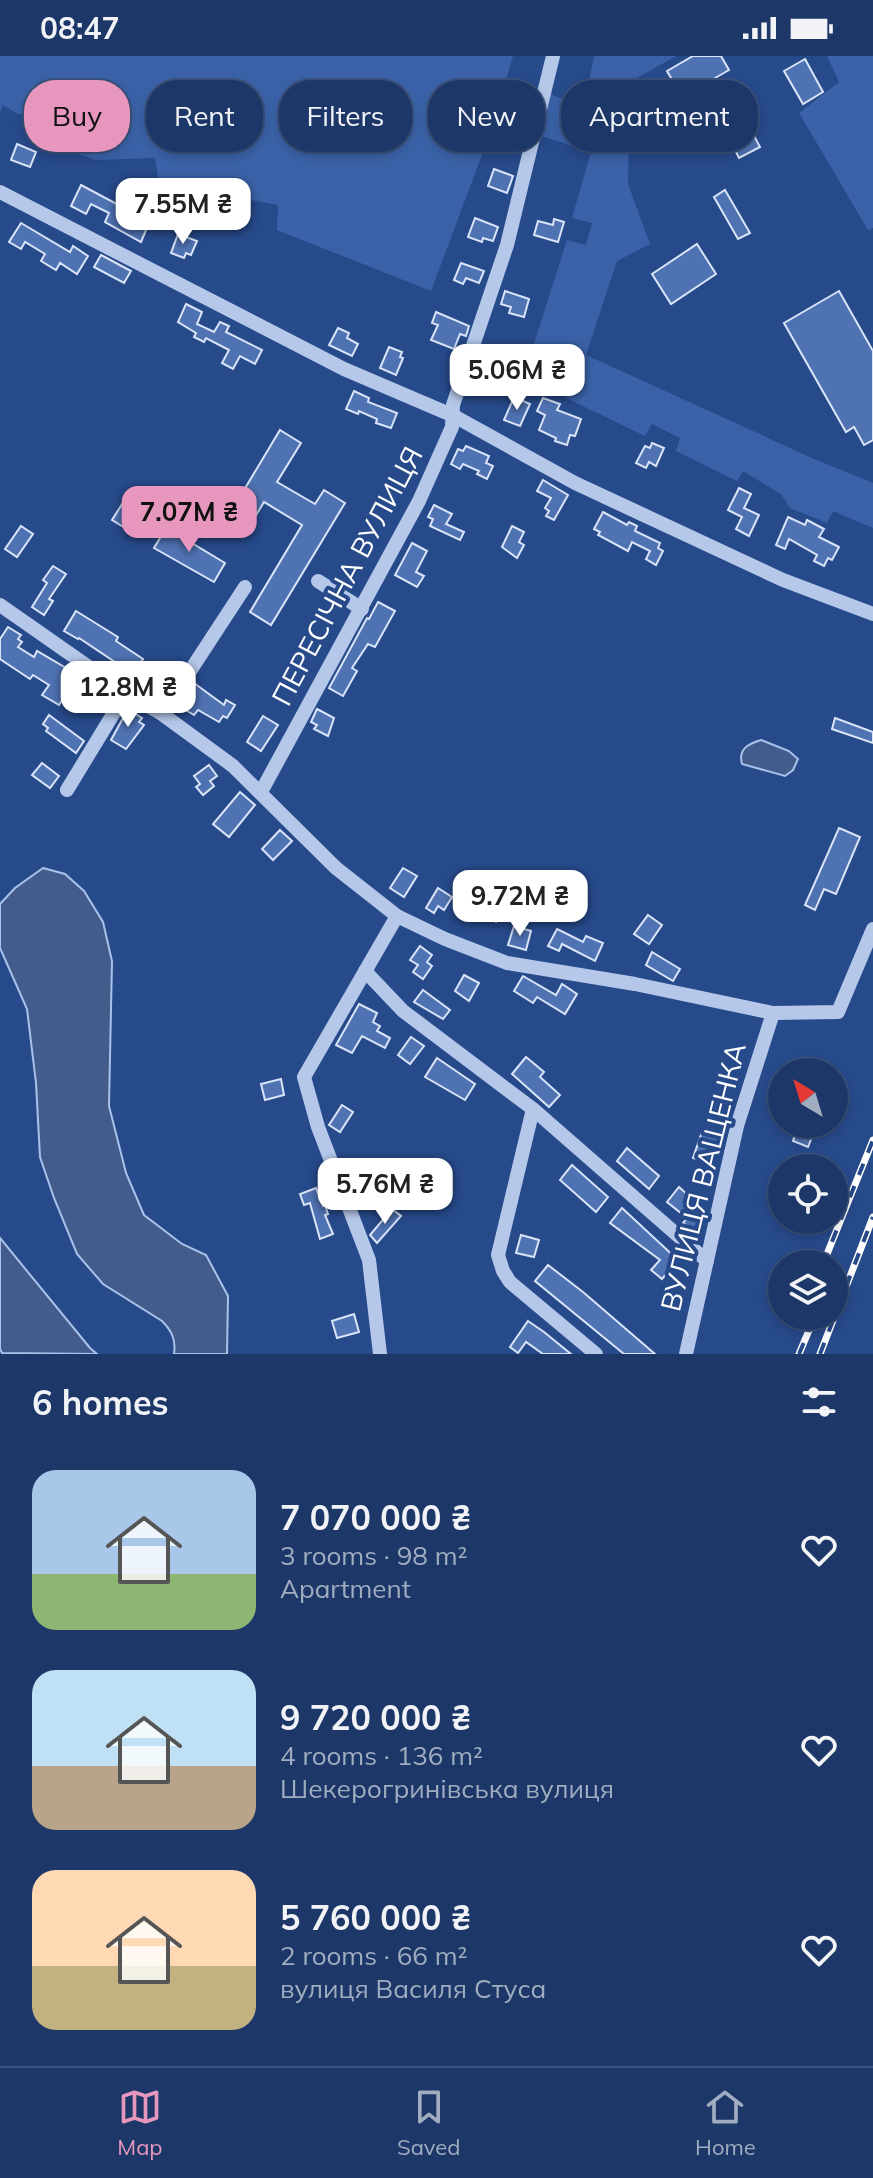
<!DOCTYPE html>
<meta charset="utf-8">
<style>
body{margin:0;font-family:Mulish,sans-serif;background:#253f6e;color:#f1f3f6;height:100vh;display:flex;flex-direction:column;font-size:30px;white-space:nowrap}
*{box-sizing:border-box;margin:0}
p{font-size:26px;color:#a0acc0}
.icon{flex:none;width:44px;height:44px;fill:none;stroke:currentColor;stroke-width:2;stroke-linecap:round;stroke-linejoin:round}
.map{position:relative;height:1298px;overflow:hidden}
.side{display:flex;flex-direction:column;background:#1d3868;flex:1}
.side>*{flex:none}
.guide{position:absolute;left:24px;top:24px;width:826px;height:72px;display:flex;gap:16px}
.needle{width:52px;rotate:322deg}
.buttons{position:absolute;left:768px;top:1002px;display:grid;gap:16px}
.buttons a{display:grid;place-items:center;width:80px;height:80px;border-radius:50%;background:#1d3868;box-shadow:0 4px 12px #0003,0 0 0 2px #3b527c;font-size:40px}
.price{position:absolute;translate:-50% -68px;padding:0 18px;border-radius:16px;background:#fff;color:#222;font-size:26px;line-height:52px;filter:drop-shadow(0 2px 4px #0008)}
.price::after{content:'';position:absolute;left:50%;top:48px;width:24px;height:18px;margin-left:-12px;background:inherit;clip-path:polygon(0 0,100% 0,50% 100%)}
.price.on{background:#e797bd;color:#111}
ul{padding:0;list-style:none}
li{display:flex;align-items:center;gap:24px;height:200px;padding:0 32px}
li span{display:grid;place-items:center;flex:none;width:224px;height:160px;border-radius:24px;color:#555}
li>.icon{margin-inline-start:auto}
span .icon{width:96px;height:96px;fill:#fffc;stroke-width:1}
li b{font-size:34px}
h2{display:flex;justify-content:space-between;align-items:center;height:96px;padding:0 32px;font-size:34px}
.chip{padding:0 28px;border-radius:32px;background:#1d3868;box-shadow:0 4px 12px #0003,0 0 0 2px #3b527c;font-size:28px;line-height:72px}
.chip.on{background:#e797bd;color:#111}
.status{display:flex;justify-content:space-between;align-items:center;height:56px;padding:0 40px;background:#1d3868;direction:ltr}
.status svg{height:22px;fill:currentColor}
.tabs{display:flex;justify-content:space-around;align-items:center;height:112px;border-top:2px solid #3b527c;background:#1d3868;font-size:22px;color:#a0acc0}
.tabs a{display:grid;justify-items:center;gap:4px}
.tabs .on{color:#e797bd}
.map>svg:first-child{display:block}
.green{fill:#3b62a8}
.water{fill:#435c8b;stroke:#aac2ea;stroke-width:2}
.building{fill:#4f72b2;stroke:#d9e4f8;stroke-width:2}
.lines{fill:none;stroke-linecap:round;stroke-linejoin:round}
.minor{stroke:#b5c8ea;stroke-width:14}
.rail-casing{stroke:#fff;stroke-width:7}
.rail{stroke:#274a8b;stroke-width:4;stroke-dasharray:12;stroke-linecap:butt}
.labels{text-anchor:middle;stroke-width:8;stroke-linejoin:round;paint-order:stroke}
.street-label{font-size:28px;fill:#fff;stroke:#274a8b}
</style>
<div class="status"><b>08:47</b><svg viewBox="0 0 49 12"><path d="M0 12V9h3v3zM5 12V6h3v6zM10 12V3h3v9zM15 12V0h3v12zM26 1h20v11H26zM47 4h2v5h-2z"/></svg></div>
<div class="map">
<svg width="873" height="1298" viewBox="0 0 873 1298">
<rect width="100%" height="100%" fill="#274a8b"/>
<g class="green">
<polygon points="0,0 513,0 492,72 431,235 277,174 278,149 229,140 224,153 158,122 155,102 96,104 67,94 57,63 18,58 3,49 0,56"/>
<polygon points="594,0 676,0 637,22 629,66 628,128 650,188 617,205 586,299 812,402 873,427 873,472 833,455 827,467 790,452 781,438 743,415 737,425 676,395 680,382 652,368 645,380 566,342 570,327 553,318 548,329 524,319 567,184 586,189 592,167 572,162 591,96 535,78 543,36 584,50"/>
<polygon points="827,0 873,0 873,172 868,174 799,57 839,26"/>
</g>
<g class="water">
<path d="M 761,684 L 789,695 L 798,703 L 793,714 L 785,720 L 742,708 C 738,693 748,688 761,684 Z"/>
<path d="M 43,812 L 65,818 L 84,835 L 103,866 L 112,905 L 109,1050 L 126,1117 L 144,1159 L 182,1188 L 206,1199 L 228,1240 L 227,1298 L 174,1298 C 176,1284 172,1275 162,1265 L 103,1228 L 77,1198 L 54,1142 L 40,1101 L 36,1027 L 27,953 L 0,892 L 0,848 L 15,832 Z"/>
<polygon points="0,1182 90,1292 97,1298 2,1297 0,1293"/>
</g>
<g class="building">
<polygon points="693,0 721,0 729,14 682,41 667,15"/>
<polygon points="805,3 823,36 803,48 784,15"/>
<polygon points="735,44 760,91 739,102 715,54"/>
<polygon points="17,88 36,96 30,111 11,104"/>
<polygon points="494,113 513,120 507,137 488,130"/>
<polygon points="81,129 130,155 128,158 149,167 141,186 105,166 109,157 91,148 86,158 71,150"/>
<polygon points="725,134 750,177 738,183 714,141"/>
<polygon points="475,162 498,171 493,185 483,182 482,186 468,181"/>
<polygon points="554,163 564,166 558,186 534,179 538,165 553,169"/>
<polygon points="21,167 70,196 73,190 88,200 77,218 60,207 56,214 41,205 45,198 25,186 21,193 9,186"/>
<polygon points="178,178 197,185 191,199 186,197 184,202 171,197"/>
<polygon points="697,188 716,218 671,248 652,218"/>
<polygon points="101,199 131,215 124,227 94,211"/>
<polygon points="461,207 484,215 479,227 466,222 463,228 454,224"/>
<polygon points="505,235 529,243 524,261 509,257 511,251 501,248"/>
<polygon points="839,235 873,295 873,384 864,389 854,371 846,376 784,267"/>
<polygon points="186,248 202,256 197,268 214,276 220,266 229,270 226,276 262,294 255,308 240,300 233,313 222,307 229,294 206,282 204,286 194,281 196,277 178,266"/>
<polygon points="436,256 469,270 466,280 460,278 454,293 431,284 438,269 432,267"/>
<polygon points="338,272 349,277 347,282 358,288 352,300 329,289"/>
<polygon points="389,291 402,296 400,301 403,302 396,319 380,312"/>
<polygon points="354,335 369,342 368,346 397,357 391,372 376,367 377,363 359,355 358,358 346,353"/>
<polygon points="514,341 530,348 520,370 504,364"/>
<polygon points="543,342 560,348 557,354 581,363 575,380 570,379 567,389 555,385 556,382 539,374 545,359 537,355"/>
<polygon points="280,374 301,387 277,426 315,448 324,434 345,447 271,569 250,556 302,469 264,446 252,466 232,454"/>
<polygon points="652,387 664,392 656,410 649,406 646,412 636,407 645,390 650,392"/>
<polygon points="466,390 489,400 486,407 493,410 487,423 477,418 479,415 463,408 460,413 451,408 458,393 463,395"/>
<polygon points="543,424 568,439 554,464 546,460 549,455 545,452 551,442 537,435"/>
<polygon points="739,432 751,438 744,452 759,459 749,480 736,473 742,461 728,454"/>
<polygon points="124,445 137,453 125,472 112,464"/>
<polygon points="434,449 452,458 446,468 464,476 460,484 430,470 433,463 428,461"/>
<polygon points="603,456 627,469 629,466 637,470 635,475 660,487 658,492 663,495 656,509 646,503 650,495 632,486 628,495 598,479 600,476 594,473"/>
<polygon points="788,461 805,469 807,464 824,473 819,481 839,491 832,504 828,502 824,510 814,505 817,499 789,483 785,493 776,489"/>
<polygon points="168,469 179,476 177,478 225,507 214,526 154,492"/>
<polygon points="21,470 33,478 17,501 5,493"/>
<polygon points="512,470 524,476 519,486 524,489 517,502 502,491"/>
<polygon points="412,487 427,495 416,516 424,520 417,531 395,519"/>
<polygon points="53,510 66,518 49,543 53,545 44,559 32,551 47,527 43,524"/>
<polygon points="378,546 395,555 375,591 368,588 352,612 357,615 343,640 329,632 367,562 369,563"/>
<polygon points="76,555 118,581 116,585 143,603 133,618 79,582 78,583 64,575"/>
<polygon points="8,571 21,579 18,583 22,586 18,591 34,601 37,595 78,619 59,649 42,639 49,629 33,619 30,623 0,603 0,583"/>
<polygon points="194,627 224,649 226,644 235,649 227,662 223,660 219,666 198,654 194,659 179,650"/>
<polygon points="128,653 142,662 139,666 144,669 126,693 111,684"/>
<polygon points="317,653 334,662 328,680 314,673 317,669 311,666"/>
<polygon points="49,659 84,685 76,697 46,675 48,672 43,668"/>
<polygon points="263,660 278,669 261,695 247,686"/>
<polygon points="835,662 873,676 873,687 832,673"/>
<polygon points="42,707 59,720 50,732 32,719"/>
<polygon points="209,709 217,720 210,725 214,730 203,739 196,731 200,728 194,720"/>
<polygon points="240,736 255,749 229,781 213,768"/>
<polygon points="839,772 860,781 836,838 824,833 815,854 805,849"/>
<polygon points="280,774 292,785 273,804 262,793"/>
<polygon points="403,812 417,820 404,841 390,832"/>
<polygon points="438,832 452,841 444,854 438,850 434,857 426,852"/>
<polygon points="485,841 505,853 496,866 476,854"/>
<polygon points="648,859 662,869 649,888 634,878"/>
<polygon points="514,870 531,875 526,894 508,889"/>
<polygon points="557,873 583,886 586,880 603,887 595,905 562,888 559,895 548,890"/>
<polygon points="420,890 432,899 427,906 432,910 423,923 413,916 418,909 410,904"/>
<polygon points="652,896 680,913 673,925 646,909"/>
<polygon points="464,919 479,927 469,945 455,935"/>
<polygon points="523,920 556,939 562,928 577,938 565,958 537,941 533,947 514,935"/>
<polygon points="423,934 450,954 443,963 414,946"/>
<polygon points="359,948 377,957 373,966 380,970 377,975 390,982 385,992 362,980 352,997 336,989"/>
<polygon points="411,981 424,990 410,1008 398,999"/>
<polygon points="526,1001 544,1016 540,1021 560,1039 549,1051 512,1018"/>
<polygon points="437,1002 475,1028 465,1044 425,1021"/>
<polygon points="281,1023 284,1039 265,1044 261,1028"/>
<polygon points="342,1049 353,1056 340,1076 329,1069"/>
<polygon points="799,1068 817,1068 808,1091 793,1085"/>
<polygon points="703,1073 722,1080 712,1109 693,1102"/>
<polygon points="627,1092 659,1120 649,1133 617,1105"/>
<polygon points="572,1109 608,1141 596,1156 560,1124"/>
<polygon points="679,1131 690,1141 687,1144 707,1158 696,1176 683,1167 687,1162 667,1146"/>
<polygon points="316,1132 323,1150 325,1149 328,1158 325,1159 333,1178 320,1183 310,1147 304,1149 300,1138"/>
<polygon points="622,1152 678,1204 662,1223 651,1214 660,1204 610,1167"/>
<polygon points="392,1153 401,1160 377,1187 370,1179"/>
<polygon points="521,1179 539,1184 534,1201 516,1197"/>
<polygon points="548,1209 583,1236 655,1298 624,1298 535,1225"/>
<polygon points="354,1258 359,1276 337,1282 332,1265"/>
<polygon points="528,1265 544,1276 571,1298 543,1298 526,1286 518,1297 510,1291"/>
</g>
<g class="lines">
<g class="minor">
<polyline points="0,136 344,313 454,360 575,427 783,524 873,558"/>
<polyline points="318,525 362,553"/>
<polyline points="0,549 126,637 162,658 233,710 336,812 397,860 445,883 507,907 635,928 773,957 838,956 873,873"/>
<polyline points="162,658 245,531"/>
<polyline points="67,734 126,637"/>
<polyline points="261,736 419,445 452,371 453,349 507,189 553,0"/>
<polyline points="365,915 403,955 533,1053 707,1205"/>
<polyline points="533,1053 498,1199 503,1215 510,1226 596,1298"/>
<polyline points="380,1298 369,1204 318,1071 304,1021 397,860"/>
<polyline points="686,1298 737,1070 773,957"/>
</g>
<defs>
<g id="rail">
<polyline points="823,1208 873,1084"/>
<polyline points="799,1298 815,1260"/>
<polyline points="820,1298 873,1161"/>
</g>
</defs>
<use href="#rail" class="rail-casing"/>
<use href="#rail" class="rail"/>
</g>
<g class="labels">
<g class="street-label">
<text transform="translate(347 520) rotate(-62)" y="10">ПЕРЕСІЧНА ВУЛИЦЯ</text>
<text transform="translate(703 1121) rotate(-76)" y="10">ВУЛИЦЯ ВАЩЕНКА</text>
</g>
</g>
</svg>
<div class="buttons">
<a><svg class="needle" viewBox="-14 -14 28 28"><path d="M0-13l5 13h-10z" fill="#e53935"/><path d="M0 13l5-13h-10z" fill="#a0acc0"/></svg></a>
<a><svg class="icon" aria-label="locate" viewBox="0 0 24 24"><circle cx="12" cy="12" r="6"/><path d="M12 2v4M12 18v4M2 12h4M18 12h4"/></svg></a>
<a><svg class="icon" aria-label="layers" viewBox="0 0 24 24"><path d="M12 4l9 5-9 5-9-5zM3 14l9 5 9-5"/></svg></a>
</div>
<b class="price" style="left:183px;top:190px">7.55M ₴</b>
<b class="price" style="left:517px;top:356px">5.06M ₴</b>
<b class="price on" style="left:189px;top:498px">7.07M ₴</b>
<b class="price" style="left:128px;top:673px">12.8M ₴</b>
<b class="price" style="left:520px;top:882px">9.72M ₴</b>
<b class="price" style="left:385px;top:1170px">5.76M ₴</b>
<div class="guide">
<a class="chip on">Buy</a>
<a class="chip">Rent</a>
<a class="chip">Filters</a>
<a class="chip">New</a>
<a class="chip">Apartment</a>
</div>
</div>
<section class="side">
<h2>6 homes<svg class="icon" aria-label="filters" viewBox="0 0 24 24"><path d="M4 7h16M4 17h16"/><circle cx="9" cy="7" r="2"/><circle cx="15" cy="17" r="2"/></svg></h2>
<ul>
<li><span style="background:linear-gradient(#a9c7e8 65%,#8fb573 0)"><svg class="icon" aria-label="home" viewBox="0 0 24 24"><path d="M3 11l9-7 9 7M6 9v11h12V9"/></svg></span><div><b>7 070 000 ₴</b><p>3 rooms · 98 m²</p><p>Apartment</p></div><svg class="icon" aria-label="heart" viewBox="0 0 24 24"><path d="M12 20l-8-8c-3-5 5-10 8-4 3-6 11-1 8 4z"/></svg></li>
<li><span style="background:linear-gradient(#bfe0f5 60%,#b9a48a 0)"><svg class="icon" aria-label="home" viewBox="0 0 24 24"><path d="M3 11l9-7 9 7M6 9v11h12V9"/></svg></span><div><b>9 720 000 ₴</b><p>4 rooms · 136 m²</p><p>Шекерогринівська вулиця</p></div><svg class="icon" aria-label="heart" viewBox="0 0 24 24"><path d="M12 20l-8-8c-3-5 5-10 8-4 3-6 11-1 8 4z"/></svg></li>
<li><span style="background:linear-gradient(#ffd9b3 60%,#c2b280 0)"><svg class="icon" aria-label="home" viewBox="0 0 24 24"><path d="M3 11l9-7 9 7M6 9v11h12V9"/></svg></span><div><b>5 760 000 ₴</b><p>2 rooms · 66 m²</p><p>вулиця Василя Стуса</p></div><svg class="icon" aria-label="heart" viewBox="0 0 24 24"><path d="M12 20l-8-8c-3-5 5-10 8-4 3-6 11-1 8 4z"/></svg></li>
</ul>
</section>
<nav class="tabs">
<a class="on"><svg class="icon" aria-label="map" viewBox="0 0 24 24"><path d="M3 6l6-2 6 2 6-2v14l-6 2-6-2-6 2zM9 4v14M15 6v14"/></svg>Map</a>
<a><svg class="icon" aria-label="saved" viewBox="0 0 24 24"><path d="M7 4h10v16l-5-4-5 4z"/></svg>Saved</a>
<a><svg class="icon" aria-label="home" viewBox="0 0 24 24"><path d="M3 11l9-7 9 7M6 9v11h12V9"/></svg>Home</a>
</nav>
